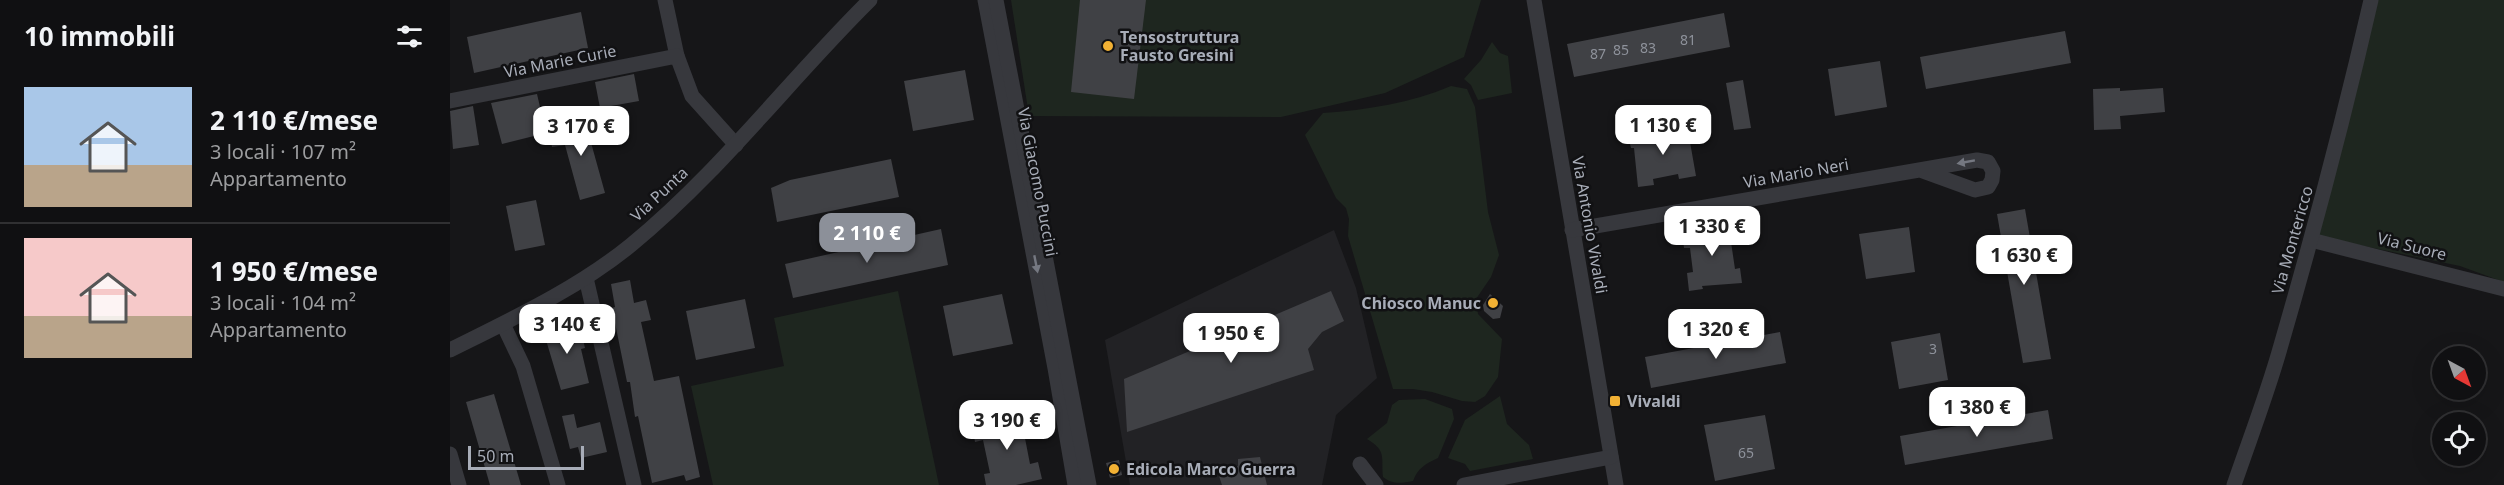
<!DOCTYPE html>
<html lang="it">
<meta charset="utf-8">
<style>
body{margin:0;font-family:"Noto Sans",sans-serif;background:#1e1e20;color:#f1f3f6;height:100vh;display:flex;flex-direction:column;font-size:22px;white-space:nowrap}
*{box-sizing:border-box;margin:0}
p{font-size:20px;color:#9c9d9f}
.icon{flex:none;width:33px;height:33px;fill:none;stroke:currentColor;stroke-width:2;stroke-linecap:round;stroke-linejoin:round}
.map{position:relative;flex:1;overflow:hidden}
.drawer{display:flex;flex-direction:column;background:#101012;width:450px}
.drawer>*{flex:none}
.needle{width:39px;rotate:139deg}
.tools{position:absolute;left:1982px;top:346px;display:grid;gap:12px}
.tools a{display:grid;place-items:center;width:54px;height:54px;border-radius:50%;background:#101012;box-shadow:0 6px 24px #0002,0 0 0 2px #303032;font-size:30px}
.scale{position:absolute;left:18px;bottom:15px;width:116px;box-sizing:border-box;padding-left:6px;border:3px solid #a8adb8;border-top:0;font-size:16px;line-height:21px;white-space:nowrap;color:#a8adb8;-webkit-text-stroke:4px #111113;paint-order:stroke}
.price{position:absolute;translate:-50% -51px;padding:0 14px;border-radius:12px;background:#fff;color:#222;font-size:20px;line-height:39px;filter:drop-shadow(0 2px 3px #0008)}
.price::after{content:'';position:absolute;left:50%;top:36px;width:18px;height:14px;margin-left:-9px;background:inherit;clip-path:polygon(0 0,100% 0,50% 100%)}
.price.active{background:#8c9099;color:#fff}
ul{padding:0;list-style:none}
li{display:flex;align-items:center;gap:18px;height:150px;padding:0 24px}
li+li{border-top:2px solid #303032}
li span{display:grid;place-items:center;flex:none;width:168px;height:120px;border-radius:0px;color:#555}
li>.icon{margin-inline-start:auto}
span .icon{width:72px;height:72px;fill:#fffc;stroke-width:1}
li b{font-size:26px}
h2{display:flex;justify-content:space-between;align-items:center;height:72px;padding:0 24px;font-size:26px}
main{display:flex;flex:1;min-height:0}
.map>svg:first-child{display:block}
.built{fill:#222225}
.green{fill:#1e261f}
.building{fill:#404145}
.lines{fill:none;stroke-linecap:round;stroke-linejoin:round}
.minor{stroke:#37383d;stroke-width:15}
.oneway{fill:#757881}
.poi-dot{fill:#f2b134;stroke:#111113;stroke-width:2}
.labels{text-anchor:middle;stroke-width:5;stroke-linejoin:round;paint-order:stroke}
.number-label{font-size:14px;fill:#8e929b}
.poi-label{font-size:16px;font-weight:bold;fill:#a8adb8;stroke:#111113;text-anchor:start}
.street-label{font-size:16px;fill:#a8adb8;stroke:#111113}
</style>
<main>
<section class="drawer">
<h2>10 immobili<svg class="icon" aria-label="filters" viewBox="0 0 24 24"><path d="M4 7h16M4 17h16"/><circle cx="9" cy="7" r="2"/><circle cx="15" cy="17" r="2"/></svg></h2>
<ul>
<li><span style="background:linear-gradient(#a9c7e8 65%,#b9a48a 0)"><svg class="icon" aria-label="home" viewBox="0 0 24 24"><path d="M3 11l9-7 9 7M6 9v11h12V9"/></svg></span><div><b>2 110 €/mese</b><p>3 locali · 107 m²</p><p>Appartamento</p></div></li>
<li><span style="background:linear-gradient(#f6c9c9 65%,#b9a48a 0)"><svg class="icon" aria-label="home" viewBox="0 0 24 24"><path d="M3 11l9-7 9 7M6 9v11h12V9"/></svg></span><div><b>1 950 €/mese</b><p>3 locali · 104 m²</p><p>Appartamento</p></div></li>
</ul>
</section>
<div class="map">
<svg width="2054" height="485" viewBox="0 0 2054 485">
<rect width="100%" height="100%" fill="#161618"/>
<polygon class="built" points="884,230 906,288 927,378 886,415 872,485 680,485 655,340"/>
<g class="green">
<polygon points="561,0 1031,0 1014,57 935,93 831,117 579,116"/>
<polygon points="1925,0 2054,0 2054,282 2010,266 1856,234"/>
<polygon points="1042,42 1050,53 1058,56 1062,93 1028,100 1021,85 1014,79 1031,60"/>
<path d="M 1001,86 L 1017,89 L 1025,107 L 1038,212 L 1049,255 L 1041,277 L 1026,299 L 1028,314 L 1052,339 L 1048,377 L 1035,396 L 1025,402 L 1012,401 L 982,392 L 963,389 L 943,389 L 898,236 L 899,219 L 896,208 L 886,198 L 855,135 L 873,113 C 917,110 961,103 1001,86 Z"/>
<polygon points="448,291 489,485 263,485 241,386 334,366 324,318"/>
<polygon points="1050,396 1057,424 1079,445 1083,459 1020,471 1015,464 998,458 1015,420"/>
<path d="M 975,399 L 1002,409 L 1004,419 L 988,458 C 975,464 968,468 963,481 C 951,483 943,485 933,477 C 931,457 937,451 917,439 L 937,423 L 942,405 L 949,400 Z"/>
</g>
<g class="building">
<polygon points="630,0 696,0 684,99 621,92"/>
<polygon points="131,12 138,48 24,73 17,37"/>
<polygon points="1274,13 1280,47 1124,77 1117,44"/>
<polygon points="1615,31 1621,63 1476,89 1470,57"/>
<polygon points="1430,61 1437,107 1385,116 1378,69"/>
<polygon points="515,70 524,120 463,131 454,81"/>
<polygon points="184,74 189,101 150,108 145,82"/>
<polygon points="1293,80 1301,128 1284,130 1276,83"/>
<polygon points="1670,88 1670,91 1713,88 1715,112 1670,116 1671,129 1644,130 1643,89"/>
<polygon points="87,94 96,133 52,144 41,103"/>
<polygon points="23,106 29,145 3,149 0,111"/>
<polygon points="145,121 149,137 140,139 155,193 130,200 115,145 102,147 99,131"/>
<polygon points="1237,125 1246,176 1229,179 1228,174 1203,179 1204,185 1188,187 1184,148 1181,148 1178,135 1196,132 1197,137 1221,133 1220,127"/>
<polygon points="441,159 449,197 327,222 321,188 340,180"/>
<polygon points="86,200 95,245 65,251 56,206"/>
<polygon points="1575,209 1601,359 1573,363 1547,214"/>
<polygon points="1284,225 1286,242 1281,242 1285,269 1290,268 1292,283 1252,286 1253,289 1239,291 1237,273 1243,272 1240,248 1234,248 1232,231"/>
<polygon points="1459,227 1465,272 1416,279 1409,234"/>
<polygon points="491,229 498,265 343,298 335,264"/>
<polygon points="180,280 184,303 196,300 201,320 191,322 204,381 229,376 250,477 236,481 234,475 202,483 188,416 185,417 180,382 177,382 162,308 165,307 161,284"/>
<polygon points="881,291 894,321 872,332 858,349 864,370 677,432 674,379"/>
<polygon points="552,294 563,344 503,356 493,306"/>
<polygon points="1040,294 1053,306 1050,318 1043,319 1034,311 1033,305"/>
<polygon points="295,299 305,348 246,360 236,311"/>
<polygon points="129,322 135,348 131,349 139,383 111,390 93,330"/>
<polygon points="1330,332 1336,363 1201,388 1195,357"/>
<polygon points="1490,333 1498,380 1449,389 1441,342"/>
<polygon points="44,394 71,485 40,485 16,402"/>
<polygon points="1598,410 1603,439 1455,465 1450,436"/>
<polygon points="578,412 581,427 573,428 580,464 588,462 592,479 566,485 536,485 534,474 540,473 533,440 525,442 522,424"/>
<polygon points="124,414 127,428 150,422 157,452 131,458 128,447 120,449 112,416"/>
<polygon points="1315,415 1325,469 1265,481 1254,425"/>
<polygon points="810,457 817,485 772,485 767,470 788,466 788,459"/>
<polygon points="669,460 672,475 660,478 656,463"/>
</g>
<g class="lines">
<g class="minor">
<polyline points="215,0 227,56"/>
<polyline points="535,0 605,368 625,485"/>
<polyline points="546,0 639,485"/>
<polyline points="1084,0 1166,485"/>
<polyline points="0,101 227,56 242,96 286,145"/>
<polyline points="1122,230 1527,160 1538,162 1543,171 1542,180 1538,187 1525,190 1470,170"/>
<polyline points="1861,240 2054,289"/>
<polyline points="136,278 184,485"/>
<polyline points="53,324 73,366 108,485"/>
<path d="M 0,350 C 62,319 127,289 181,245 C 270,172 339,80 420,0"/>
<polyline points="0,454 9,485"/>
<polyline points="910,464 926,485"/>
<polyline points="1014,485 1161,457"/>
<path d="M 1784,485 C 1799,441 1816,397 1829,352 C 1863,235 1894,118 1921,0"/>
</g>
</g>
<defs><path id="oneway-solid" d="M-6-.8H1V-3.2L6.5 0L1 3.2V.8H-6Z" transform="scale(1.5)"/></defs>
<g class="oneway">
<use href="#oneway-solid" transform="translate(1516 162) rotate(170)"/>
<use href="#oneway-solid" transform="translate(586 264) rotate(79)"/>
</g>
<g class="poi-dot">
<circle cx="658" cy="46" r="6"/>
<circle cx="1043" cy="303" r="6"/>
<rect x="1159" y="395" width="12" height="12" rx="3"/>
<circle cx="664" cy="469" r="6"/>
</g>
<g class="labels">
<g class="number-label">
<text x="1238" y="45">81</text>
<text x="1198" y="53">83</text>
<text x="1171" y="55">85</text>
<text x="1148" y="59">87</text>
<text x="1483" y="354">3</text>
<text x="1296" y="458">65</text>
</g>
<g class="poi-label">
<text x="670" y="43">Tensostruttura<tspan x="670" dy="18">Fausto Gresini</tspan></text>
<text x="1031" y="309" text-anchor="end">Chiosco Manuc</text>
<text x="1177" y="407">Vivaldi</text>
<text x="676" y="475">Edicola Marco Guerra</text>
</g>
<g class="street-label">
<text transform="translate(110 61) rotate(-11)" y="6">Via Marie Curie</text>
<text transform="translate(1346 173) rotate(-10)" y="6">Via Mario Neri</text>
<text transform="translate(588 182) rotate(79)" y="6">Via Giacomo Puccini</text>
<text transform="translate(209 194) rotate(-43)" y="6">Via Punta</text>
<text transform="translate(1140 225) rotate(80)" y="6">Via Antonio Vivaldi</text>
<text transform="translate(1842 240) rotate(-74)" y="6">Via Montericco</text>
<text transform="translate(1962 246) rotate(14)" y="6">Via Suore</text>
</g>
</g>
</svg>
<div class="tools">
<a><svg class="needle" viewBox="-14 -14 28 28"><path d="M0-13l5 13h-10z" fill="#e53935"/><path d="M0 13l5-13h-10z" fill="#9c9d9f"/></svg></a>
<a><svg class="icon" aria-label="locate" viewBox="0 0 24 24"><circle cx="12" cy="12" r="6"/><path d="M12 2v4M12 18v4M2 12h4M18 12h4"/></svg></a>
</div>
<div class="scale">50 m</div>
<b class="price" style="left:1213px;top:156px">1 130 €</b>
<b class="price" style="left:131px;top:157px">3 170 €</b>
<b class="price" style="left:1262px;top:257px">1 330 €</b>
<b class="price active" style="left:417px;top:264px">2 110 €</b>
<b class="price" style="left:1574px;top:286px">1 630 €</b>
<b class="price" style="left:117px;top:355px">3 140 €</b>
<b class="price" style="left:1266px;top:360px">1 320 €</b>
<b class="price" style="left:781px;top:364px">1 950 €</b>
<b class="price" style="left:1527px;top:438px">1 380 €</b>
<b class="price" style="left:557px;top:451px">3 190 €</b>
</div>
</main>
